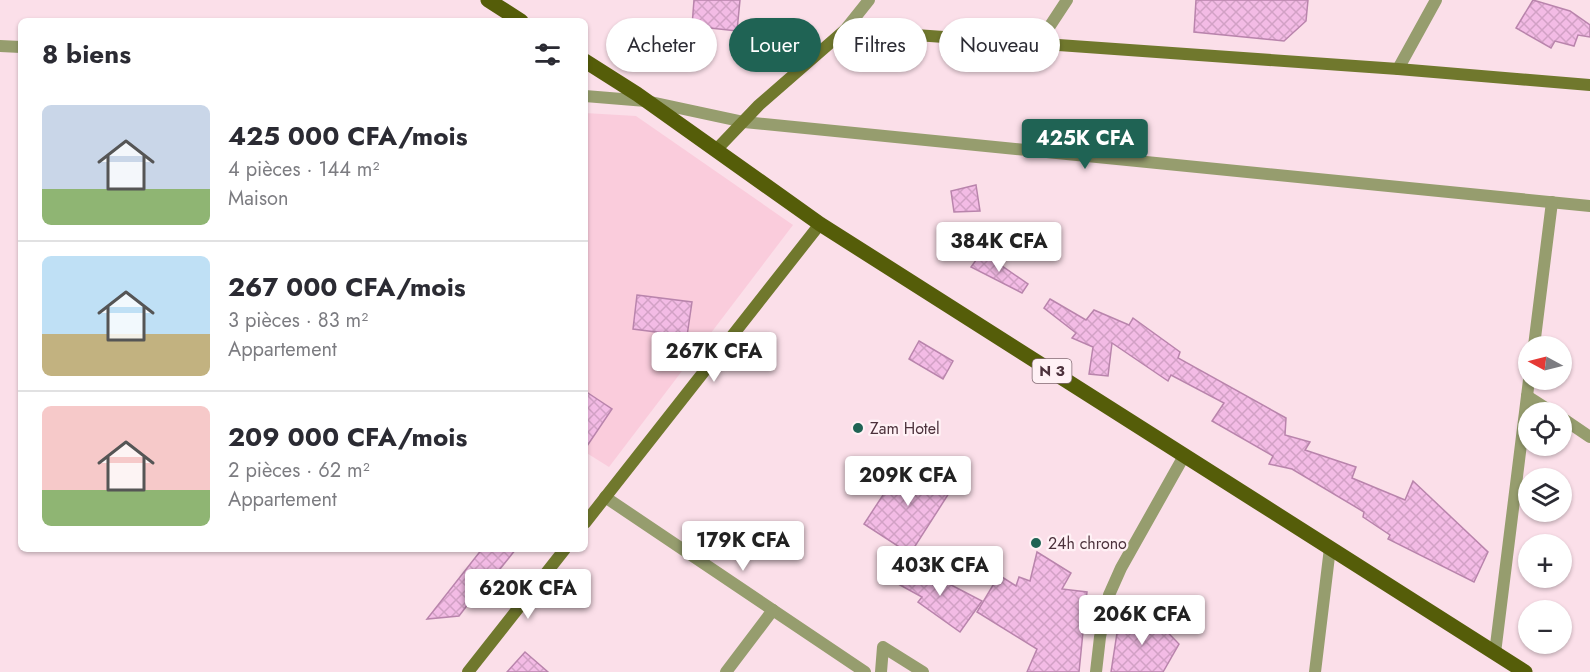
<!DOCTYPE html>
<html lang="fr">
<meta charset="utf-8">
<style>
body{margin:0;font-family:Jost,sans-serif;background:#f2f2f3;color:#2b2b33;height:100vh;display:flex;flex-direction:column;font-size:22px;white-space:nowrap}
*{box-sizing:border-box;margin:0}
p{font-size:20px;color:#7c7c81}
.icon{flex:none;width:33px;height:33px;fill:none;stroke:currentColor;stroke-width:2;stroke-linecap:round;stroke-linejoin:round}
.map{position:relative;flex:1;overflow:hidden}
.side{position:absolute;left:18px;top:18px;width:570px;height:534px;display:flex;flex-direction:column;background:#fff;border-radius:9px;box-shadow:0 2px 4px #0004}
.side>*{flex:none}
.guide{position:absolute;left:606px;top:18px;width:570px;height:54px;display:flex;gap:12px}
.needle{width:39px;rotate:277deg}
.controls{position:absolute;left:1518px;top:336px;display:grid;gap:12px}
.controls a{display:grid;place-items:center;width:54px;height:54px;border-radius:50%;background:#fff;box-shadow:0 2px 4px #0004;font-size:30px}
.price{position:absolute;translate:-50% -51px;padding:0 14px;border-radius:6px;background:#fff;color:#222;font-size:20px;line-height:39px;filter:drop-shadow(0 2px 3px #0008)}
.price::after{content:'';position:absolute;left:50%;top:36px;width:18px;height:14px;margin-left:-9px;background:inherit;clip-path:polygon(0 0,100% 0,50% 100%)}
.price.current{background:#1f6354;color:#fff}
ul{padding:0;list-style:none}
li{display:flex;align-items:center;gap:18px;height:150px;padding:0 24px}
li+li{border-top:2px solid #e1e1e2}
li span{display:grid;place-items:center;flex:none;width:168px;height:120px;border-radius:9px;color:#555}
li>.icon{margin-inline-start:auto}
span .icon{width:72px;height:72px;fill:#fffc;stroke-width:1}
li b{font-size:26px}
h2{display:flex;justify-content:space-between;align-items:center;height:72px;padding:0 24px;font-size:26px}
.chip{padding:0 21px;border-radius:27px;background:#fff;box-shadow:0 2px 4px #0004;font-size:21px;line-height:54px}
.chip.current{background:#1f6354;color:#fff}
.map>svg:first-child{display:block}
.built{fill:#faccdc}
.building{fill:url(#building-cross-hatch);stroke:#b984ac;stroke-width:1.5}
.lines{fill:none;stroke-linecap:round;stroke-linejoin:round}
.street{stroke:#969d6e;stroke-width:12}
.secondary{stroke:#70782d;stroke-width:12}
.primary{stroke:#555d09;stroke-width:15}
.poi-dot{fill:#1f6354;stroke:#fff1f5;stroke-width:2}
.labels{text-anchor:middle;stroke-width:4.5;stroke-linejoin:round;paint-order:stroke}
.shield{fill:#fff1f5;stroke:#826b73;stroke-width:1.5}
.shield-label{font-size:15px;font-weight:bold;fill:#4c313b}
.poi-label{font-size:16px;fill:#4c313b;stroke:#fff1f5;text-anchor:start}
</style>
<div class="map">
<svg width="1590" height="672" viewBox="0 0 1590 672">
<defs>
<pattern id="building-cross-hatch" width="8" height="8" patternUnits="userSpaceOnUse" patternTransform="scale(1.5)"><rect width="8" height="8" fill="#f3bbe5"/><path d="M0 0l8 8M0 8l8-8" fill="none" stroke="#d2a1c5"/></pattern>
</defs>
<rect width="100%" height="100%" fill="#fbdfe9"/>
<polygon class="built" points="585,113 636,116 793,225 609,467 585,452"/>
<g class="building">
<polygon points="694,0 740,0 737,31 692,26"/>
<polygon points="1196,0 1308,0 1306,21 1284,41 1194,32"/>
<polygon points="1533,0 1570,11 1590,25 1590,37 1578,35 1574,46 1555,41 1551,48 1516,28"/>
<polygon points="976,185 980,211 954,212 951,191"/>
<polygon points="982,252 1028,284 1022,293 971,267"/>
<polygon points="637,295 692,302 687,336 633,329"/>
<polygon points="1050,299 1086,320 1094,310 1129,325 1133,318 1180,352 1178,358 1286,418 1285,435 1310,442 1305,450 1356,467 1352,478 1405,500 1413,481 1488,552 1474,582 1388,539 1390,535 1363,517 1364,512 1292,469 1269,464 1273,456 1212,421 1224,403 1171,375 1168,381 1112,343 1108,376 1089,374 1093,347 1072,338 1076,333 1044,308"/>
<polygon points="919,341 953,361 943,379 909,359"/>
<polygon points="585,391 612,409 585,449"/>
<polygon points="906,460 951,490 910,554 864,524"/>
<polygon points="482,549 516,549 488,584 485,582 459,616 427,619"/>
<polygon points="1037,552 1071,573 1062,589 1087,592 1079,672 1027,672 1037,649 977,612 999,575 1016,586 1019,577 1030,581"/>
<polygon points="909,563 982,601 960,632 918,602 922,597 898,584"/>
<polygon points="1149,613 1179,644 1163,672 1111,672 1119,620"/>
<polygon points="525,652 548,672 507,672"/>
</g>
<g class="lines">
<g class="street">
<polyline points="845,30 869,0"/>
<polyline points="1038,44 1067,0"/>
<polyline points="0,46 21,47"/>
<polyline points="1398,69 1436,0"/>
<polyline points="585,96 646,101 744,122 1590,206"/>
<polyline points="1534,346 1552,202"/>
<polyline points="1527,396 1552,412"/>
<polyline points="1562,418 1590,437"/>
<polyline points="605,497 865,672"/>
<polyline points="1495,653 1529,380"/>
<polyline points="726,672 773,610"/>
<polyline points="881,672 883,647 923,672"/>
<polyline points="1096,672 1100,637 1109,595 1121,568 1184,456"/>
<polyline points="1315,672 1330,548"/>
</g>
<g class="secondary">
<polyline points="716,150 759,105 845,30 1398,69 1590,85"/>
<polyline points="585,523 820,224"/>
<polyline points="468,672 565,549"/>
</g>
<g class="primary">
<polyline points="488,0 521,21"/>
<polyline points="585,61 637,94 820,224 1525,672"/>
</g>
</g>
<g class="poi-dot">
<circle cx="858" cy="428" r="6"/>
<circle cx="1036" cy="543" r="6"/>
</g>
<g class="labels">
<rect class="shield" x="1032.5" y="359" width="39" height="24" rx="4.5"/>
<g class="shield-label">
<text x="1052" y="376">N 3</text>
</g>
<g class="poi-label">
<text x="870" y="434">Zam Hotel</text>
<text x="1048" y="549">24h chrono</text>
</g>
</g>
</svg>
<div class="controls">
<a><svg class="needle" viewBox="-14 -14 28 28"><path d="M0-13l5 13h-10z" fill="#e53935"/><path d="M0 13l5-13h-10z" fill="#7c7c81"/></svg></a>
<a><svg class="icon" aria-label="locate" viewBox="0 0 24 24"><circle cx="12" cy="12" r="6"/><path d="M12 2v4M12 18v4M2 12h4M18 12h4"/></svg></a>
<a><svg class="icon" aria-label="layers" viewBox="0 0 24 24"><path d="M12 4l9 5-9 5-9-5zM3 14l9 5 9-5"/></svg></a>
<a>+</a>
<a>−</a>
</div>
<b class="price current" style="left:1085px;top:170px">425K CFA</b>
<b class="price" style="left:999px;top:273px">384K CFA</b>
<b class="price" style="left:714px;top:383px">267K CFA</b>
<b class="price" style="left:908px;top:507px">209K CFA</b>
<b class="price" style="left:743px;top:572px">179K CFA</b>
<b class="price" style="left:940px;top:597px">403K CFA</b>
<b class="price" style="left:528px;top:620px">620K CFA</b>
<b class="price" style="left:1142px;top:646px">206K CFA</b>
<div class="guide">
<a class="chip">Acheter</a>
<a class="chip current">Louer</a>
<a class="chip">Filtres</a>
<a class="chip">Nouveau</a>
</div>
<section class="side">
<h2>8 biens<svg class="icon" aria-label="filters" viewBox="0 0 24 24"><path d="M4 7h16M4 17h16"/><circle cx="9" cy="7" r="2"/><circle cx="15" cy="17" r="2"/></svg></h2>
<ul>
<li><span style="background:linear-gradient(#c9d6e8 70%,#8fb573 0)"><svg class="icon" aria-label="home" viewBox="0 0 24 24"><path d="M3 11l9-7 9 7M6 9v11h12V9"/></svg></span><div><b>425 000 CFA/mois</b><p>4 pièces · 144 m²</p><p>Maison</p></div></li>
<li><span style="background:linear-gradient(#bfe0f5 65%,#c2b280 0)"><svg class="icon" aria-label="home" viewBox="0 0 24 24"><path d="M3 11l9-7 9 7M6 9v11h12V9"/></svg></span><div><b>267 000 CFA/mois</b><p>3 pièces · 83 m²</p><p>Appartement</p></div></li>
<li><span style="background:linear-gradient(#f6c9c9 70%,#8fb573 0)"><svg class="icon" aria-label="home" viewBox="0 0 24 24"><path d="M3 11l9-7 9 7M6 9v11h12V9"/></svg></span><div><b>209 000 CFA/mois</b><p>2 pièces · 62 m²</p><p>Appartement</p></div></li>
</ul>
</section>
</div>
